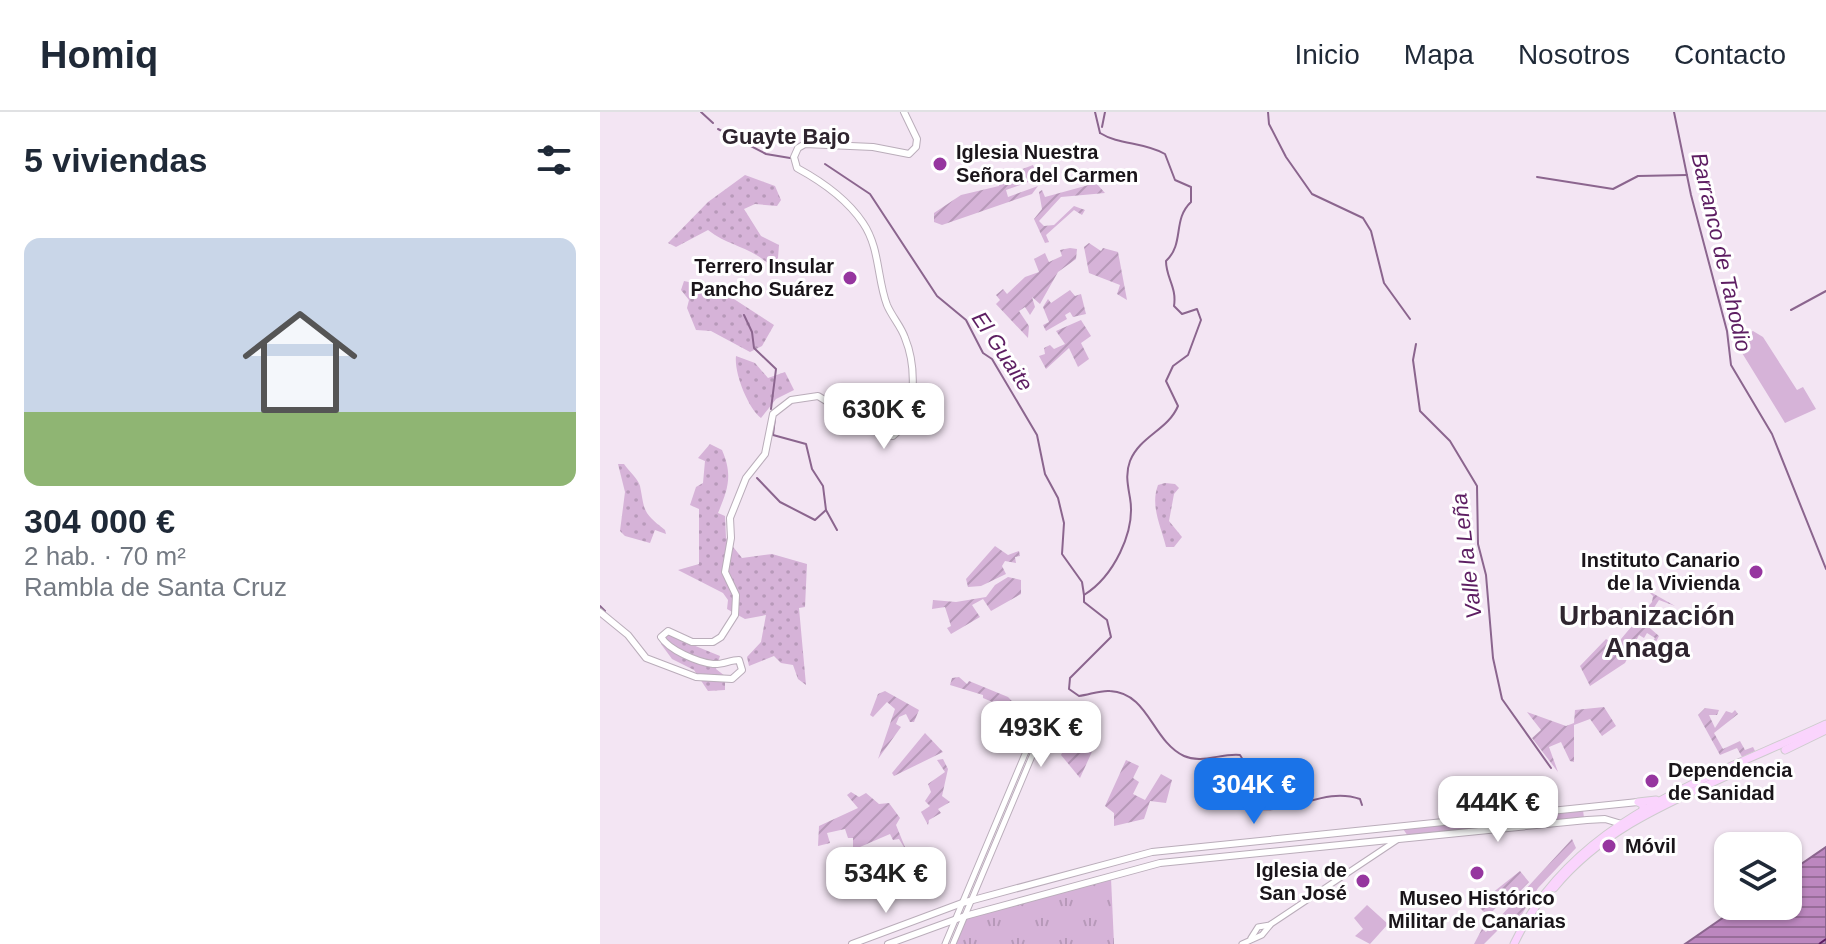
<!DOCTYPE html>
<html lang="es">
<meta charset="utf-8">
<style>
body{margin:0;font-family:Helvetica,sans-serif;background:#f2f2f3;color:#1f2937;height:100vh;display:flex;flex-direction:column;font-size:30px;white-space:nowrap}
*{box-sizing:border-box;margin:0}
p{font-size:26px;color:#747a83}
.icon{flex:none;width:44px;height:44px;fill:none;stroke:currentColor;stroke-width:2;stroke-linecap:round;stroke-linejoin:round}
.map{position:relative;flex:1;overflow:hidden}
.details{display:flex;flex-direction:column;background:#fff;width:600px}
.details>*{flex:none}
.buttons{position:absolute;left:1114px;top:720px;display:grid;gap:16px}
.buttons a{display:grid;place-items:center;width:88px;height:88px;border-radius:16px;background:#fff;box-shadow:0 2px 6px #0004;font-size:40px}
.price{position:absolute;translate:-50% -68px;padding:0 18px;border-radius:16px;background:#fff;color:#222;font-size:26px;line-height:52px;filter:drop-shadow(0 2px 4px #0008)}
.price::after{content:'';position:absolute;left:50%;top:48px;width:24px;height:18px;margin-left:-12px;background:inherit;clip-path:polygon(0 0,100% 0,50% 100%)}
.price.active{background:#1a73e8;color:#fff}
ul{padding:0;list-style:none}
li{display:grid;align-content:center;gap:16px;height:424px;padding:0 24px}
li+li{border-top:2px solid #e0e1e3}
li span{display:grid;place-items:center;height:248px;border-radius:16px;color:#555}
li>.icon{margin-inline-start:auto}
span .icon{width:144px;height:144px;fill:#fffc;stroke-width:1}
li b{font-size:34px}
h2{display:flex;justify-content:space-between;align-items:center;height:96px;padding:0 24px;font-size:34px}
header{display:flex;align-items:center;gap:48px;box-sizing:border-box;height:112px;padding:0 40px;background:#fff;border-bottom:2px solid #e0e1e3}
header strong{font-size:38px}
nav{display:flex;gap:44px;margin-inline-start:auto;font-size:28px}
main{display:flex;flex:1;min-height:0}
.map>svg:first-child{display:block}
.grass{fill:url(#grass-dots)}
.park{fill:url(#park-tufts)}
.garden{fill:url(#garden-furrows)}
.pitch{fill:#d6b3d8}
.water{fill:url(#water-rules);stroke:#8b658e;stroke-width:2}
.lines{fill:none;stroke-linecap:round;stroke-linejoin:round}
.stream{stroke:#8b658e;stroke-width:2}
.ferry{stroke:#5d1e62;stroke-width:2;stroke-dasharray:10 8;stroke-linecap:butt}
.tertiary-casing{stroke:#baadba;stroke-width:7}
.secondary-casing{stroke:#baadba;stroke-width:8}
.primary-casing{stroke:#cdcccd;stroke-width:9}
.tertiary{stroke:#fff;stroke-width:5}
.secondary{stroke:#fff;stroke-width:6}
.primary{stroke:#fad4fd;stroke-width:7}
.poi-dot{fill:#96369f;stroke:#fff;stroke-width:3}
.labels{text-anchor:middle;stroke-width:6;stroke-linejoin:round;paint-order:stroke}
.poi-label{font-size:20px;font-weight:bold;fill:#1a151a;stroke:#fff;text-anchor:start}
.neighbourhood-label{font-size:22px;font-weight:bold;fill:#2f252f;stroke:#fff}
.water-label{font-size:22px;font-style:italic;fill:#5d1e62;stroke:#fff}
.district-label{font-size:28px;font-weight:bold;fill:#2f252f;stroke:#fff}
</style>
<header>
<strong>Homiq</strong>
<nav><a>Inicio</a><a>Mapa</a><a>Nosotros</a><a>Contacto</a></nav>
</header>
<main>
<section class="details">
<h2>5 viviendas<svg class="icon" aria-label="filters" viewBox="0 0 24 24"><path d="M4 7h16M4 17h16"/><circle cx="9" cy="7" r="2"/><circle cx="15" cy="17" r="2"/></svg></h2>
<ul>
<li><span style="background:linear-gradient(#c9d6e8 70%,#8fb573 0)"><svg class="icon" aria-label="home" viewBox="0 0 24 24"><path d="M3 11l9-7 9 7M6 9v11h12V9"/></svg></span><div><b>304 000 €</b><p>2 hab. · 70 m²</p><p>Rambla de Santa Cruz</p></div></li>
</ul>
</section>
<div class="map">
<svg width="1226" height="832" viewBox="0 0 1226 832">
<defs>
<pattern id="grass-dots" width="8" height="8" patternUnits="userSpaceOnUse" patternTransform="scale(2)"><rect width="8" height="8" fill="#d6b3d8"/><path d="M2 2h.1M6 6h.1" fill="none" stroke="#b799b9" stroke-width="1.8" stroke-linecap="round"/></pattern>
<pattern id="park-tufts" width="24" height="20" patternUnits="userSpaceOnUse" patternTransform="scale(2)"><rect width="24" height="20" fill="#d6b3d8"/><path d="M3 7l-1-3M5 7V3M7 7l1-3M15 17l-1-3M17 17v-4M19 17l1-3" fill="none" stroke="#b799b9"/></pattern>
<pattern id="garden-furrows" width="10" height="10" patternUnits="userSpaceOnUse" patternTransform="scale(2)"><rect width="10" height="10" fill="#d6b3d8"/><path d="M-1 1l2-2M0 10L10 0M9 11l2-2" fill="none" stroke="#b799b9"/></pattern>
<pattern id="water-rules" width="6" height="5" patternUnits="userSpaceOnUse" patternTransform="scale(2)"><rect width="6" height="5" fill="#bc87bf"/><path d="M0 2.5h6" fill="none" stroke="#986d9a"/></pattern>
</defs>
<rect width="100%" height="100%" fill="#f3e5f3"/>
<g class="grass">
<path d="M 145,63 L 175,74 L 181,88 L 177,94 L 155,92 L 144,97 L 161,124 L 179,133 L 178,146 L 170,153 C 147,133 130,135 108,118 L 76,135 L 68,131 L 108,90 Z"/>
<polygon points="84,169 117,176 174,213 162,234 150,240 111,219 96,218 87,196 89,188 81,178"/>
<path d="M 136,244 L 155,251 L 168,266 L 185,260 L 194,278 L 176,287 L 161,306 C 148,296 134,261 136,244 Z"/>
<path d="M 110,332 L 122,338 C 133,363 128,377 118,401 L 125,404 L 126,426 L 142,446 L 172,442 L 207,452 L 205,495 L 199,496 L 206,573 L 198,567 L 193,553 L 181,551 L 174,544 L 149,554 L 147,545 L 161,530 L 166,503 L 145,507 L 127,497 L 128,488 L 123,481 L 78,458 L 99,452 L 99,397 L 90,393 L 96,375 L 103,371 L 105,349 L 98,346 Z"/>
<path d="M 18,352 L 24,352 C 29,359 38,367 40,374 C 45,399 42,400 65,418 L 66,422 L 55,418 L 50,431 L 25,424 L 20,419 L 25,380 Z"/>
<path d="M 565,371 L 575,372 L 579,376 L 574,382 L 569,409 L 582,425 L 574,435 L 566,435 C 561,414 550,394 558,373 Z"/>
<polygon points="66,522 120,544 116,557 125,564 125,578 108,579 94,558 72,547 61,532"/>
</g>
<g class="park">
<polygon points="983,698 984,706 808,724 803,717"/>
<polygon points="511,766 514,832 355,832 366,806"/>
</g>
<g class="garden">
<polygon points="433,53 437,64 409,75 446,62 449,70 445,64 406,78 408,85 438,74 432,82 342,113 334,110 334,101 361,83 399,74 401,65"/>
<polygon points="496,71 505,81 461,85 439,109 444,114 454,113 474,94 485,98 482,103 474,98 446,123 449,130 445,131 434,107 442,97 439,80 442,78 445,85"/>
<polygon points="489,131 501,139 503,136 518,140 527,188 517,182 520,173 489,161 484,135"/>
<polygon points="470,136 477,137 476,147 458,160 440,192 432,185 435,195 430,203 425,195 419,199 429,214 428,226 380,175 396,192 400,188 396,183 403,177 407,182 425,165 439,160 434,147 445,141 449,150 462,144 460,138"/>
<polygon points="470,178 475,184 481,182 486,202 473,205 470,200 465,203 467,207 446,219 443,213 449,210 443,195 448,187 451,191"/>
<polygon points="481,208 491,224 481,231 489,247 478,255 469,236 446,257 439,244 445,242 444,236 450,233 454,237 465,232 456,219"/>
<polygon points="395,434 408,443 419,439 420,444 415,445 416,451 405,449 402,454 406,462 381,474 368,475 366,467"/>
<polygon points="408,465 421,468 421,482 391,499 383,487 372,493 380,505 351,522 347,516 351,514 345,495 332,497 333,488 356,490 386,485 395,473"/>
<polygon points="1047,478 1075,494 1059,488 1044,511 1059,524 1047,547 1044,545 1055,526 1047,521 1044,526 1039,523 1025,551 990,574 980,554 1006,527 1016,533 1052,490 1053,484"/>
<polygon points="359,565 367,572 369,569 408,585 426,604 383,586 383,583 350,573 352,566"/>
<polygon points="285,579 319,598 314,610 310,610 306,602 299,605 296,612 301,615 278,647 295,597 287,590 273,605 270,603 278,582"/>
<polygon points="1004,595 1016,614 1002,624 990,607 974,613 974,650 970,649 961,630 949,635 958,660 932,626 941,618 927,600 966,614 974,611 975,598"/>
<polygon points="1105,596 1119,598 1117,603 1109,603 1115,616 1126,599 1132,601 1135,598 1138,602 1114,621 1123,637 1140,629 1145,638 1153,635 1155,639 1142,645 1137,636 1120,643 1098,603"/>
<polygon points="475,615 501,620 480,666 461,643"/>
<polygon points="325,621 343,640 294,664 292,661"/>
<polygon points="343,647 348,657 342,684 350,690 338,697 341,701 329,708 328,713 321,700 330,694 325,689 331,680 328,672 345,660 337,648"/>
<polygon points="526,648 539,654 533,666 539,670 533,682 545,688 561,662 572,668 566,691 550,689 544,707 514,714 514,701 505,694"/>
<polygon points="251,680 259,685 266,681 279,692 289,691 300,706 296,713 307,740 299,727 293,728 290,722 253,738 253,726 248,726 245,717 227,721 230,731 218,734 219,714 258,696 247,683"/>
<polygon points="972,727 976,736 938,776 919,807 910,806 884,832 874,832 882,817 886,820"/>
<polygon points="920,759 929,770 920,779 915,776 888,804 872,788 876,784 882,789"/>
</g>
<g class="pitch">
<polygon points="1153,219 1163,225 1197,278 1203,275 1216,297 1185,311 1139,236 1144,223"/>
<polygon points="767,793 788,812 770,832 755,824 763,817 754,806"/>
</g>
<polygon class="water" points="1226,735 1226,832 1085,832 1140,794 1188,794 1188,761"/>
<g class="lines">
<g class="stream">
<polyline points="101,0 113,11"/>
<polyline points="495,0 500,21"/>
<polyline points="668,0 669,12 686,45 712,82 763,106 771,119 784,171 810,207"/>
<polyline points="1074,0 1091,83 1127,219 1131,253 1172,322 1226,457"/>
<polyline points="502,15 505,0"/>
<polyline points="118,17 166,42 190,46"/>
<path d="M 500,21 C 519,33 544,30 565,42 L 575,68 L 591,75 L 591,90 C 572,108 585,131 566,149 C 566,166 577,175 574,194 L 582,202 L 597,197 L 601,208 L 588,243 L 573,254 L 566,269 L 578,294 C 568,318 540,324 530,349 C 525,362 528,374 530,386 C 536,420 513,465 484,483 L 484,490 L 507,508 L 511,525 L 470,566 L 469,577 L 479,584 C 489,583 500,578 510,579 C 549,581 552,629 584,644 C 602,652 621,641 640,643 C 650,656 643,670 639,684 L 647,694 C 687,708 721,673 760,687 L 762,693"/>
<polyline points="225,52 270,82 337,184 366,208 383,241 392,247 437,323 445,362 458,386 464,411 462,442 482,470 484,483"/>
<polyline points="937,65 1013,77 1038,64 1087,63"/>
<polyline points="1191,198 1226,179"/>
<polyline points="144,203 152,220 154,236 176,257 171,297"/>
<polyline points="816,232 813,248 820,299 850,329 877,374 878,432 886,463 893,546 902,587 951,656"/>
<polyline points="175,306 173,323 206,332 212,357 223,374 226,398 237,418"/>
<polyline points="157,366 180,390 215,408 226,398"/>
<polyline points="0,494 5,499"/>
</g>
<polyline class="ferry" points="1219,832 1226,827"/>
<defs>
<g id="tertiary">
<polyline points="651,826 658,815 670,813"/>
<polyline points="345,832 438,611"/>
<polyline points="353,832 451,599"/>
<polyline points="642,832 662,823 671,812 797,728"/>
</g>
<g id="secondary">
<path d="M 0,500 L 28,523 L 46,546 L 96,565 L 132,567 L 142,558 L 139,548 C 130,548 122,553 113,552 C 97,550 69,538 61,525 L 68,519 L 92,530 L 113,530 L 121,525 L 135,503 L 136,483 L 125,460 L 131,426 L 130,406 L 146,366 L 165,342 L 173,302 L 191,288 L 218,284 L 282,323 L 293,324 C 318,304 316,253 305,226 C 301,214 292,205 287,193 C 277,167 280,136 263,111 C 247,87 221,69 197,56 L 194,45 L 198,36 L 205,32 L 273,35 L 309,42 L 316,35 L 317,27 L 304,0"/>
<polyline points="252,832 362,791 552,740 1038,690"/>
<polyline points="288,832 365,804 560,751 987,708 1005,707 1025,713"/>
</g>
<g id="primary">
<polyline points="1185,638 1226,618"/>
<polyline points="1043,699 1043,693 1038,690 1056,688"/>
<path d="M 954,776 C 1004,715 1075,688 1144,656"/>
<path d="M 914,832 C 973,706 1109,667 1226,612"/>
</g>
</defs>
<use href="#tertiary" class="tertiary-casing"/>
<use href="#secondary" class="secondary-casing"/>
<use href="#primary" class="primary-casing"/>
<use href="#tertiary" class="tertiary"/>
<use href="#secondary" class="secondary"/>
<use href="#primary" class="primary"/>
</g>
<g class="poi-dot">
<circle cx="340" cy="52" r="8"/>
<circle cx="250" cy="166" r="8"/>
<circle cx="1156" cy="460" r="8"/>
<circle cx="1052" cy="669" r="8"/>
<circle cx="1009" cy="734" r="8"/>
<circle cx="877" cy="761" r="8"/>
<circle cx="763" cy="769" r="8"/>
</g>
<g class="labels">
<g class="poi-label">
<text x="356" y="47">Iglesia Nuestra<tspan x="356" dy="23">Señora del Carmen</tspan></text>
<text x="234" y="161" text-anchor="end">Terrero Insular<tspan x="234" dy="23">Pancho Suárez</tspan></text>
<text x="1140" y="455" text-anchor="end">Instituto Canario<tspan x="1140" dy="23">de la Vivienda</tspan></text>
<text x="1068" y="665">Dependencia<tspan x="1068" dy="23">de Sanidad</tspan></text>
<text x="1025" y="741">Móvil</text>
<text x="747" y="765" text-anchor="end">Iglesia de<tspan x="747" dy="23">San José</tspan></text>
<text x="877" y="793" text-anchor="middle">Museo Histórico<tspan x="877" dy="23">Militar de Canarias</tspan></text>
</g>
<g class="neighbourhood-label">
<text x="186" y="32">Guayte Bajo</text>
</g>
<g class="water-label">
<text transform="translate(1122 140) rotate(77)" y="8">Barranco de Tahodio</text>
<text transform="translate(403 239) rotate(56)" y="8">El Guaite</text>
<text transform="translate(866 444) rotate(-97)" y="8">Valle la Leña</text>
</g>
<g class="district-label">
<text x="1047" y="513">Urbanización<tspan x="1047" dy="32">Anaga</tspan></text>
</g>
</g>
</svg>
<div class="buttons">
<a><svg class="icon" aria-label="layers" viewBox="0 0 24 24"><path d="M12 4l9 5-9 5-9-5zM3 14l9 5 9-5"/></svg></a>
</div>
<b class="price" style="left:284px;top:339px">630K €</b>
<b class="price" style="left:441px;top:657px">493K €</b>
<b class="price active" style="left:654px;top:714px">304K €</b>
<b class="price" style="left:898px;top:732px">444K €</b>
<b class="price" style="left:286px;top:803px">534K €</b>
</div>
</main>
